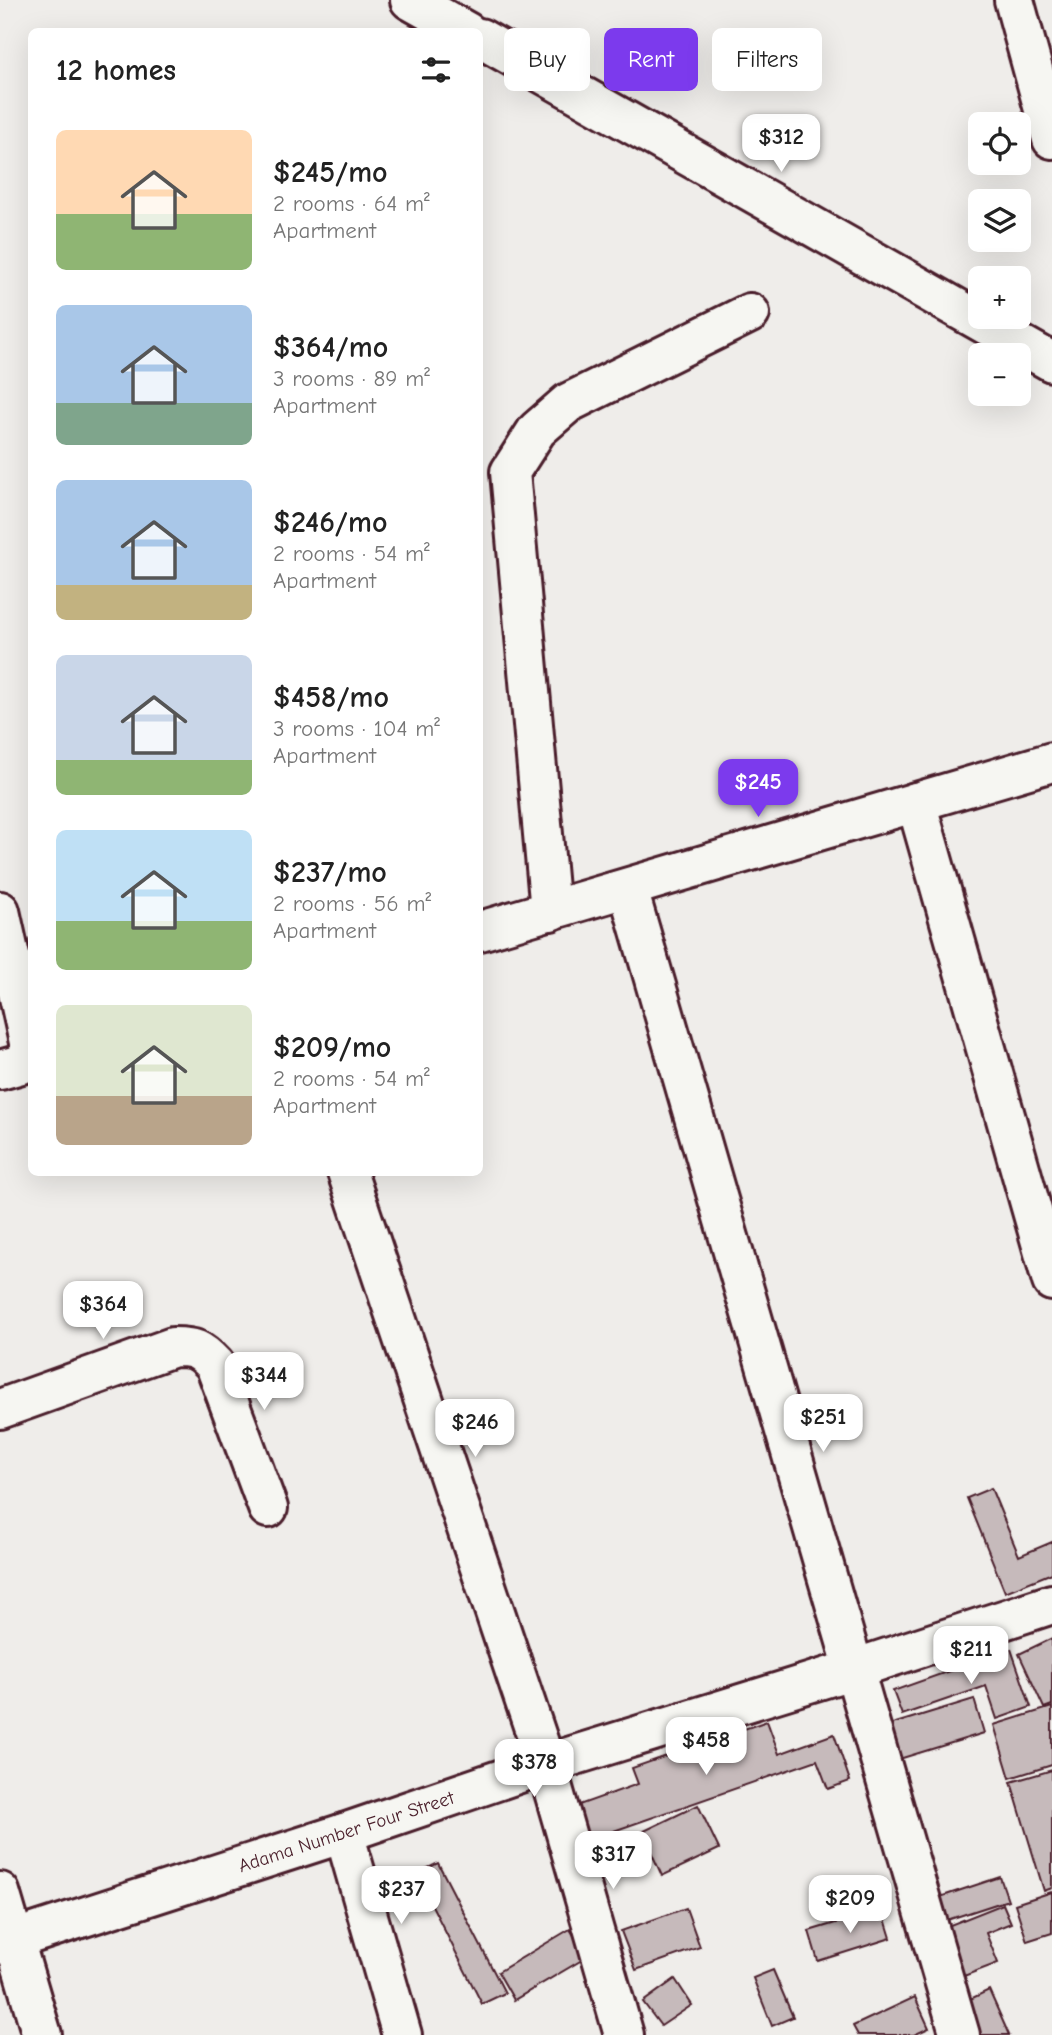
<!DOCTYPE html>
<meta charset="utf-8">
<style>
body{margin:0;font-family:"Comic Neue",sans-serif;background:#f6f6f6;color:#222;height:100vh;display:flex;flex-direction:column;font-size:26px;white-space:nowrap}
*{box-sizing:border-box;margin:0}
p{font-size:23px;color:#767676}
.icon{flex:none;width:38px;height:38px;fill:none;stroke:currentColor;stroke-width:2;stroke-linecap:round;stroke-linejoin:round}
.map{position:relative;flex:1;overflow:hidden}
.panel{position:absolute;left:28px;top:28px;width:455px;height:1148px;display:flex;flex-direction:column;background:#fff;border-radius:10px;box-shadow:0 7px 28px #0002}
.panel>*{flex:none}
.banner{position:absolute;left:504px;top:28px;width:443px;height:63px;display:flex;gap:14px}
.controls{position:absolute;left:968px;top:112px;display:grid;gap:14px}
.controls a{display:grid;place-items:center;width:63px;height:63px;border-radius:10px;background:#fff;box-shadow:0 7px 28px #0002;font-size:35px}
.price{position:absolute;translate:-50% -60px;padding:0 16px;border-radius:14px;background:#fff;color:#222;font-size:23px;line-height:46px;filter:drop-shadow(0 2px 4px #0008)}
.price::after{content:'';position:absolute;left:50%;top:42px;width:21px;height:16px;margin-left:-10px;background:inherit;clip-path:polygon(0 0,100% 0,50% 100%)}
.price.on{background:#7c3aed;color:#fff}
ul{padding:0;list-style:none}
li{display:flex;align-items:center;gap:21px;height:175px;padding:0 28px}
li span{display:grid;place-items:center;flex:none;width:196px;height:140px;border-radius:10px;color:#555}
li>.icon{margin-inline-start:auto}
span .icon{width:84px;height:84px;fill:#fffc;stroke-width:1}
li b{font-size:30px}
h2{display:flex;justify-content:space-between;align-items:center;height:84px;padding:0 28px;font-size:30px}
.pill{padding:0 24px;border-radius:10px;background:#fff;box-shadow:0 7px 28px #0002;font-size:24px;line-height:63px}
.pill.on{background:#7c3aed;color:#fff}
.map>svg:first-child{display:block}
.building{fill:#c6babb;stroke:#4a1f2b;stroke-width:2}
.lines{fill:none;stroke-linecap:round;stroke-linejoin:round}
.minor-casing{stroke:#4a1f2b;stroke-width:44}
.minor{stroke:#f6f6f2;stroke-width:38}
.labels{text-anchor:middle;stroke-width:5;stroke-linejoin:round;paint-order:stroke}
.street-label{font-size:19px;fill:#4a1f2b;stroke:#f6f6f2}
</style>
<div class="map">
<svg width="1052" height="2035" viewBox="0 0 1052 2035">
<rect width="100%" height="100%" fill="#efedea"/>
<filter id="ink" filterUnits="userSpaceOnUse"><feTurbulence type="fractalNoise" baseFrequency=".0143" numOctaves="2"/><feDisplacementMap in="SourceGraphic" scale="14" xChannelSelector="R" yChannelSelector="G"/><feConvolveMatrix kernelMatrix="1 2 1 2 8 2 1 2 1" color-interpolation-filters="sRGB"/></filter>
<g filter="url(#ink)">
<g class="building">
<polygon points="991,1488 1019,1556 1052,1542 1052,1573 1005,1592 967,1498"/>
<polygon points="1052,1638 1052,1705 1044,1708 1019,1654"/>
<polygon points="1011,1649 1031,1707 997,1719 986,1686 902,1715 893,1691"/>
<polygon points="974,1699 984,1733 896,1760 886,1726"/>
<polygon points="1052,1707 1052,1765 1010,1778 994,1725"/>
<polygon points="767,1721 779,1754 834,1734 850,1781 828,1789 817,1760 588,1840 576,1806 638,1784 632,1768"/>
<polygon points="1052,1770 1052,1888 1044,1891 1011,1782"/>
<polygon points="698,1805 719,1849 662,1876 642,1832"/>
<polygon points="438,1863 505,1993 482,2004 416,1874"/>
<polygon points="1000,1877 1008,1900 941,1922 934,1899"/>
<polygon points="1052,1892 1052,1933 1027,1941 1015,1904"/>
<polygon points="1003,1904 1011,1923 986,1933 998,1963 964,1976 945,1927"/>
<polygon points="686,1908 700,1947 636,1970 621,1931"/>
<polygon points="882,1909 891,1938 818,1961 809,1931"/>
<polygon points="570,1929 587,1957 514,2000 498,1972"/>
<polygon points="773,1970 793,2017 772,2026 753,1978"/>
<polygon points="675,1979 692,2005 661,2026 643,2002"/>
<polygon points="989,1990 1009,2035 980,2035 966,2001"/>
<polygon points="915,1997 929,2028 914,2035 858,2035 853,2026"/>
</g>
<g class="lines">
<defs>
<g id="minor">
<polyline points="410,0 467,32"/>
<polyline points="1014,0 1052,139"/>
<polyline points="480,38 1052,362"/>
<polyline points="916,802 1052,1281"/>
<polyline points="628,889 960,2035"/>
<polyline points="0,911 32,1056"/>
<polyline points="550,911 510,472 537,430 568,403 750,313"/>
<polyline points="480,931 1052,762"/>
<polyline points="0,1070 32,1061"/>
<polyline points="347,1172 546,1764 624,2035"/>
<path d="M 0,1409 L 173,1347 C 195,1347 200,1349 215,1365 L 268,1508"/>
<polyline points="344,1833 402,2035"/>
<polyline points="0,1892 42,2035"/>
<polyline points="0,1944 344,1833 546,1764 854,1669 1052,1604"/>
</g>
</defs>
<use href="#minor" class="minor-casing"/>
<use href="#minor" class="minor"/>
</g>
</g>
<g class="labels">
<g class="street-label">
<text transform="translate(346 1831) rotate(-18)" y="7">Adama Number Four Street</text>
</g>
</g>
</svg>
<div class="controls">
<a><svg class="icon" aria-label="locate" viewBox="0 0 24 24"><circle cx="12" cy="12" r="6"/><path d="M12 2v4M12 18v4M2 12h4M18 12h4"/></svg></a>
<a><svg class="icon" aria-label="layers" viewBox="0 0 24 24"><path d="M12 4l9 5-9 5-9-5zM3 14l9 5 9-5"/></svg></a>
<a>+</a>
<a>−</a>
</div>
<b class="price" style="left:781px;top:174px">$312</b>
<b class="price on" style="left:758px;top:819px">$245</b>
<b class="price" style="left:103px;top:1341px">$364</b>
<b class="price" style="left:264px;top:1412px">$344</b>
<b class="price" style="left:823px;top:1454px">$251</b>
<b class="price" style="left:475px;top:1459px">$246</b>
<b class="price" style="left:971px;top:1686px">$211</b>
<b class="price" style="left:706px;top:1777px">$458</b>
<b class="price" style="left:534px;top:1799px">$378</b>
<b class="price" style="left:613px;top:1891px">$317</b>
<b class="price" style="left:401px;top:1926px">$237</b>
<b class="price" style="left:850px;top:1935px">$209</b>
<div class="banner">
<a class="pill">Buy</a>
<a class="pill on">Rent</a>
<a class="pill">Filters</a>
</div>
<section class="panel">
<h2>12 homes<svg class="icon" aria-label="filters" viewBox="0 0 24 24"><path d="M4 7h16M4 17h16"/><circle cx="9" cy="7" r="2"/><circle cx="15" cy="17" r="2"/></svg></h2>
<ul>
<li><span style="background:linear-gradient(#ffd9b3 60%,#8fb573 0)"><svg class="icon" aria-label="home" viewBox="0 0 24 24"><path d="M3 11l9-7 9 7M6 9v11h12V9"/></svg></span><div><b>$245/mo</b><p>2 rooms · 64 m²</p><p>Apartment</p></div></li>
<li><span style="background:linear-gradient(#a9c7e8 70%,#7fa58c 0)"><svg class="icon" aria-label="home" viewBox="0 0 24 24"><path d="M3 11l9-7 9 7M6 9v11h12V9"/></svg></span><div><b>$364/mo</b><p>3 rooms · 89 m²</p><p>Apartment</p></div></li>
<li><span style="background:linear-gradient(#a9c7e8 75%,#c2b280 0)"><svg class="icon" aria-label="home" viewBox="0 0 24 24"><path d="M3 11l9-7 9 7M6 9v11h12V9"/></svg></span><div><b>$246/mo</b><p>2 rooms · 54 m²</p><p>Apartment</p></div></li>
<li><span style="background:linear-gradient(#c9d6e8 75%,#8fb573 0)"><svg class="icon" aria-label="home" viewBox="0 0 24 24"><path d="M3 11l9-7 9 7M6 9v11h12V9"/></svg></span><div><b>$458/mo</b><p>3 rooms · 104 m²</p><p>Apartment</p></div></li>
<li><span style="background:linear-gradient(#bfe0f5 65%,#8fb573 0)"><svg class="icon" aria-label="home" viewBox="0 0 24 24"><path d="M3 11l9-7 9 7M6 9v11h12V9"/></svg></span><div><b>$237/mo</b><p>2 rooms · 56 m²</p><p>Apartment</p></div></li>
<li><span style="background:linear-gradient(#dfe7d0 65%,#b9a48a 0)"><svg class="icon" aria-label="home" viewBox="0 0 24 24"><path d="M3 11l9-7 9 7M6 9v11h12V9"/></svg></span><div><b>$209/mo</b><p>2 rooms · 54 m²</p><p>Apartment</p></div></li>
</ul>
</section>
</div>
